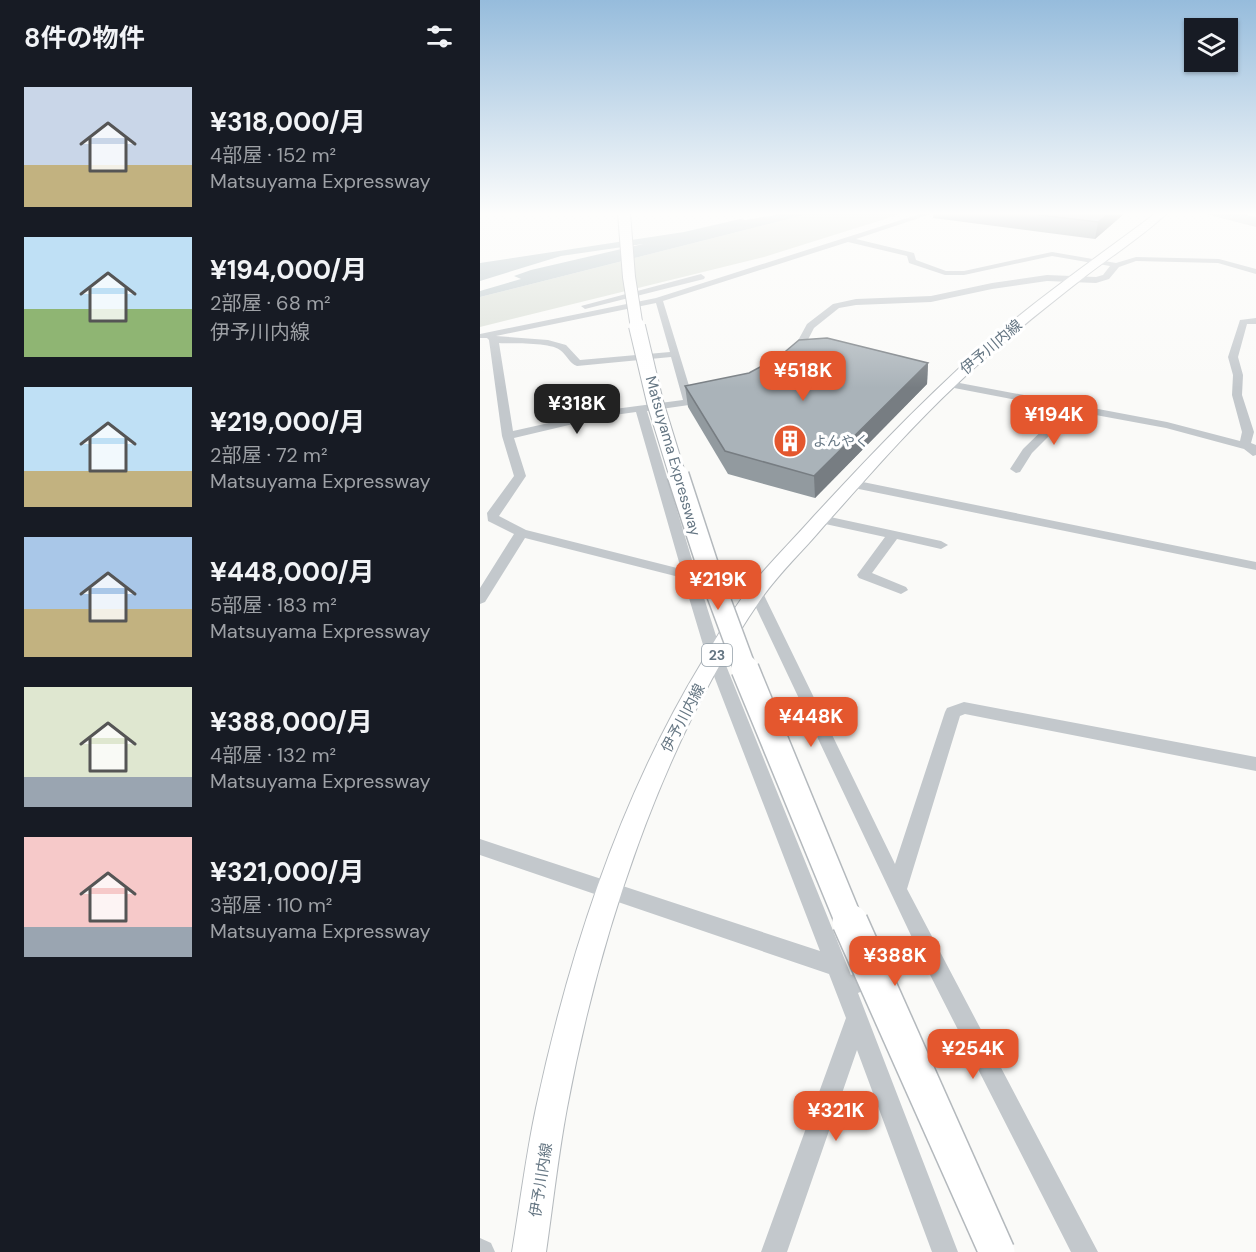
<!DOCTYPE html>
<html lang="ja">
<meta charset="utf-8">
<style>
body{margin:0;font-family:"DM Sans","Noto Sans JP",sans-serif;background:#242831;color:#f1f3f6;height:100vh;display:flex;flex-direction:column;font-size:22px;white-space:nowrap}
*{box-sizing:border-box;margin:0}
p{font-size:20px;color:#9ea1a6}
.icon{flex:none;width:33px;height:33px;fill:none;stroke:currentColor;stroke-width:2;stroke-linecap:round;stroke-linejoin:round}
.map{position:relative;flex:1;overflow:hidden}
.drawer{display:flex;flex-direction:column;background:#171b24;width:480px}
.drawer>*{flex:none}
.tools{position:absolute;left:704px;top:18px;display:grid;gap:12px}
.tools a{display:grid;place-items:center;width:54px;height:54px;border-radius:0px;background:#171b24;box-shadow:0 2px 4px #0004;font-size:30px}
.price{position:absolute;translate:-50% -51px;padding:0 14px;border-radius:12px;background:#e4572e;color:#fff;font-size:20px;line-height:39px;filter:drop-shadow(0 2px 3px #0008)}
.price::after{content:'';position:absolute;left:50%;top:36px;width:18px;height:14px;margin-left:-9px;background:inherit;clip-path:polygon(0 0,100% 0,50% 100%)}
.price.on{background:#222;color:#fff}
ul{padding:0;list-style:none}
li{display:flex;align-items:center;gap:18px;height:150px;padding:0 24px}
li span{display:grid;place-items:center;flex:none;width:168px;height:120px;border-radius:0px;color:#555}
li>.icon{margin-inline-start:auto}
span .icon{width:72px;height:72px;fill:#fffc;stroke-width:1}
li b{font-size:26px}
h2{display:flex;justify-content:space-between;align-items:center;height:72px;padding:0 24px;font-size:26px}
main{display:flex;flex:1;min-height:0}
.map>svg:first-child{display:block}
.green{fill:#dadfd7}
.water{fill:#bbc7cb}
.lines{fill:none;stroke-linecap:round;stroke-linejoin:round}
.river{fill:#bbc7cb;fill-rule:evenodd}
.major-casing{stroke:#b5babe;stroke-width:2}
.minor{fill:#c3c8cc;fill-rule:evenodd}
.major{fill:#fff;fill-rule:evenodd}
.highway-bridge-far4-casing{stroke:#b4b9bd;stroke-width:14;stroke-linecap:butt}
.highway-bridge-far3-casing{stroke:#b4b9bd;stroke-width:18;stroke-linecap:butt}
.highway-bridge-far2-casing{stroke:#b4b9bd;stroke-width:24;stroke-linecap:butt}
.highway-bridge-far1-casing{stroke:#b4b9bd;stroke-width:30;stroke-linecap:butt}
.highway-bridge-casing{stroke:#b4b9bd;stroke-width:38;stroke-linecap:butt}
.highway-bridge-far4{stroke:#fff;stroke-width:12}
.highway-bridge-far3{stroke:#fff;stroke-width:16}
.highway-bridge-far2{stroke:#fff;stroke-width:21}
.highway-bridge-far1{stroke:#fff;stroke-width:27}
.highway-bridge{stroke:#fff;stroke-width:35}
.wall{fill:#929a9f}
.shaded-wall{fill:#777d82}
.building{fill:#aab3b9;stroke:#777d82;stroke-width:1.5}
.labels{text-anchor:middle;stroke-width:6;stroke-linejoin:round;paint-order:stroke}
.far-poi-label{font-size:14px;fill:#657683;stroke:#fff;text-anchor:start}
.shield{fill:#fff;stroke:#939fa8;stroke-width:1.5}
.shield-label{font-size:14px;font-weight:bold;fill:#657683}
.street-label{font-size:15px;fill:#657683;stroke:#fff}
</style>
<main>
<section class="drawer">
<h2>8件の物件<svg class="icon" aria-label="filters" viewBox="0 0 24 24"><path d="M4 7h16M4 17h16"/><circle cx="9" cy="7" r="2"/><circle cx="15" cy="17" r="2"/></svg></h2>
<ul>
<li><span style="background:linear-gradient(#c9d6e8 65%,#c2b280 0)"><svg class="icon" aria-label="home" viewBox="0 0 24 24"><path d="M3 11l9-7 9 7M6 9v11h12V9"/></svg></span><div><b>¥318,000/月</b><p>4部屋 · 152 m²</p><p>Matsuyama Expressway</p></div></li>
<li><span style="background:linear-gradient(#bfe0f5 60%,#8fb573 0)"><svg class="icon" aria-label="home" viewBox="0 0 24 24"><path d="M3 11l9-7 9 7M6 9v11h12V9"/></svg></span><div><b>¥194,000/月</b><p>2部屋 · 68 m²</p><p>伊予川内線</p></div></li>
<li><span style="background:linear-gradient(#bfe0f5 70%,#c2b280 0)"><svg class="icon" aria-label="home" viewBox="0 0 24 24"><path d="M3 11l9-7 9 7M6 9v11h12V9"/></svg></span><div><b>¥219,000/月</b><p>2部屋 · 72 m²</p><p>Matsuyama Expressway</p></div></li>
<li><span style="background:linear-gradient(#a9c7e8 60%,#c2b280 0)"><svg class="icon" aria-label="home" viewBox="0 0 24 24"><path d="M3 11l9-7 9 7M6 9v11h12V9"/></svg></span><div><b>¥448,000/月</b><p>5部屋 · 183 m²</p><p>Matsuyama Expressway</p></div></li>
<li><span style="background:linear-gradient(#dfe7d0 75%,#9aa5b1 0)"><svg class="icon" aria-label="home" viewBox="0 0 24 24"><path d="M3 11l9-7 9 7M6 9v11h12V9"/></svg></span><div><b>¥388,000/月</b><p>4部屋 · 132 m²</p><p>Matsuyama Expressway</p></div></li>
<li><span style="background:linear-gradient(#f6c9c9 75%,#9aa5b1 0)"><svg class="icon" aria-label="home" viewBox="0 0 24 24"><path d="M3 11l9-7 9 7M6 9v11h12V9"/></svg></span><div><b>¥321,000/月</b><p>3部屋 · 110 m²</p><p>Matsuyama Expressway</p></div></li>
</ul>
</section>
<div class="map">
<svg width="776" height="1252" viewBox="0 0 776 1252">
<rect width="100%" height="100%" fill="#fafaf8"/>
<polygon class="green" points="333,213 424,213 284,257 0,327 0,297"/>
<polygon class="water" points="306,213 333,213 0,297 0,291 41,279 34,276 51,270 163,244 81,256 0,281 0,263 204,232 260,219 266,220"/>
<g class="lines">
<polygon class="river" points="735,213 759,213 776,217 776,225 737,216"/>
<defs>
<path id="major" d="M 676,213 L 687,213 C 663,236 633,255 607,275 C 562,310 518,345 477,384 C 429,429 386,479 343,527 C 323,551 299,573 281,599 C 181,744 119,936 87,1108 C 78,1156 73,1204 66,1252 L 32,1252 C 40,1204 46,1155 56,1108 C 89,953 140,797 222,662 C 237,637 252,610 270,587 C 290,562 313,540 334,516 C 396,449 459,383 529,324 C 576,285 627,250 676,213 Z"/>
</defs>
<use href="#major" class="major-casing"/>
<g class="minor">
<path d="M 443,213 L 454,213 L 376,239 L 434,253 L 436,260 L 466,271 L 484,271 L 572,252 L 636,263 L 656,257 L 739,259 L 776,269 L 776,274 L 738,263 L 656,261 L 639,267 L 629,279 L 616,283 L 567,281 L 512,289 L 451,302 L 376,305 L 359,308 L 334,328 L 319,357 L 314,360 L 309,357 L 327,324 L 353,304 L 376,299 L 451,296 L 512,283 L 567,275 L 616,277 L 623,275 L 630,266 L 572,256 L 484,275 L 465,275 L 429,263 L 427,256 L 368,242 L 183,301 L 214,402 L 209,405 L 167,411 L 216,573 L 281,589 L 415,864 L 465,712 L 467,708 L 484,702 L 776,757 L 776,771 L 485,714 L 480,716 L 427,889 L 618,1252 L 591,1252 L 444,963 L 378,993 L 478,1252 L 452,1252 L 377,1050 L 307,1252 L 281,1252 L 366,1018 L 349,974 L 0,855 L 0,839 L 340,951 L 227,658 L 203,578 L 45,538 L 5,602 L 0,604 L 0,588 L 34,534 L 8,521 L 7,513 L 34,476 L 22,436 L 9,340 L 7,338 L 0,338 L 0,334 L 176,298 ZM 176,303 L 190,352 L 100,360 L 86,345 L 68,340 L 16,336 ZM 19,343 C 34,344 69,342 80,350 C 87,355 89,363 97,366 L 191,357 L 203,400 L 127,410 L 33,431 ZM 156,412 L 201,569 L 46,530 L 19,516 L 46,476 L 34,438 L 127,416 ZM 219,582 L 270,595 L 436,946 L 371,975 L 243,658 Z"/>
<polygon points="722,213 734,213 776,223 776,227"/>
<polygon points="221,274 225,277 224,279 105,309 101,306"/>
<polygon points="776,318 776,324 767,324 758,357 763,375 762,395 774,432 771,443 776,445 776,455 773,456 764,449 686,428 594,411 552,453 540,472 536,473 530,469 543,449 584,409 469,387 464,384 469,381 687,422 760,441 762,432 752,395 753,375 748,357 760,320"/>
<polygon points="373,480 776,562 776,570 369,487 367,484"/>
<polygon points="341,515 461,541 468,545 461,549 417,539 392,573 426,587 428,590 421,594 379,578 377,575 405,537 336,522 335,519 336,516"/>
<polygon points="0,1238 11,1243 15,1252 0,1252"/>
</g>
<use href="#major" class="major"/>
<defs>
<polyline id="highway-bridge-far4" points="144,213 149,277 157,328"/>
<polyline id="highway-bridge-far3" points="157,326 175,402 198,477"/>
<polyline id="highway-bridge-far2" points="198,475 233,582 266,671"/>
<polyline id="highway-bridge-far1" points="265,669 370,924"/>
<polyline id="highway-bridge" points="370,922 517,1252"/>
</defs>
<use href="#highway-bridge-far4" class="highway-bridge-far4-casing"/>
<use href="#highway-bridge-far3" class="highway-bridge-far3-casing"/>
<use href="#highway-bridge-far2" class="highway-bridge-far2-casing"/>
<use href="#highway-bridge-far1" class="highway-bridge-far1-casing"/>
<use href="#highway-bridge" class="highway-bridge-casing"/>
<use href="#highway-bridge-far4" class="highway-bridge-far4"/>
<use href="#highway-bridge-far3" class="highway-bridge-far3"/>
<use href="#highway-bridge-far2" class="highway-bridge-far2"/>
<use href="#highway-bridge-far1" class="highway-bridge-far1"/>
<use href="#highway-bridge" class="highway-bridge"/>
</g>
<g class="wall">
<polygon points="453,213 645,213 615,239 453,218"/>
<polygon points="448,363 447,384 335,498 248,474 208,407 205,386"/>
</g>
<g class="shaded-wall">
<polygon points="629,213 645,213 615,239 618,222"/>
<polygon points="448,363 447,384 335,498 334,476"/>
</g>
<g class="building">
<polygon points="544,213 629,213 618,222"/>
<polygon points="347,338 448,363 334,476 245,451 205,386 269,373 300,356 319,340"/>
</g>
<linearGradient id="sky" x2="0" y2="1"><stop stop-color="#96bcdc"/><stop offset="0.55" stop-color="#fdfdfc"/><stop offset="1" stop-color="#fdfdfc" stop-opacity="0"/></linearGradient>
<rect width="776" height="388" fill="url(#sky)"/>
<defs>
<symbol id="building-disc" viewBox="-11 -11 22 22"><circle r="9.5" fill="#e4572e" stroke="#fff"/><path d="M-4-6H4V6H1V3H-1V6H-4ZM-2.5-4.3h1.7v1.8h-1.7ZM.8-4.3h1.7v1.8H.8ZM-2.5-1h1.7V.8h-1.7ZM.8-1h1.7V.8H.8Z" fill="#fff"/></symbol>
</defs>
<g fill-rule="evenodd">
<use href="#building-disc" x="291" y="422" width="38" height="38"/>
</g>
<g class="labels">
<g class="far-poi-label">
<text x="333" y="446">よんやく</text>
</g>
<rect class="shield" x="222" y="644" width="30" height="22" rx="4.5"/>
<g class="shield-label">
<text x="237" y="660">23</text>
</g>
<g class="street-label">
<text transform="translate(511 347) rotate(-40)" y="5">伊予川内線</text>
<text transform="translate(193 456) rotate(74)" y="5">Matsuyama Expressway</text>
<text transform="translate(203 718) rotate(-62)" y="5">伊予川内線</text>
<text transform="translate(61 1180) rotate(-81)" y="5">伊予川内線</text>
</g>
</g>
</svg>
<div class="tools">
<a><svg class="icon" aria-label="layers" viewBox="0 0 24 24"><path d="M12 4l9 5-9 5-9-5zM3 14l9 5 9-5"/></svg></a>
</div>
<b class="price" style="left:323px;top:402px">¥518K</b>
<b class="price on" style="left:97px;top:435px">¥318K</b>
<b class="price" style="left:574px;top:446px">¥194K</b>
<b class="price" style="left:238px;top:611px">¥219K</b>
<b class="price" style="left:331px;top:748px">¥448K</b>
<b class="price" style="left:415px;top:987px">¥388K</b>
<b class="price" style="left:493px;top:1080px">¥254K</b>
<b class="price" style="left:356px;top:1142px">¥321K</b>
</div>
</main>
